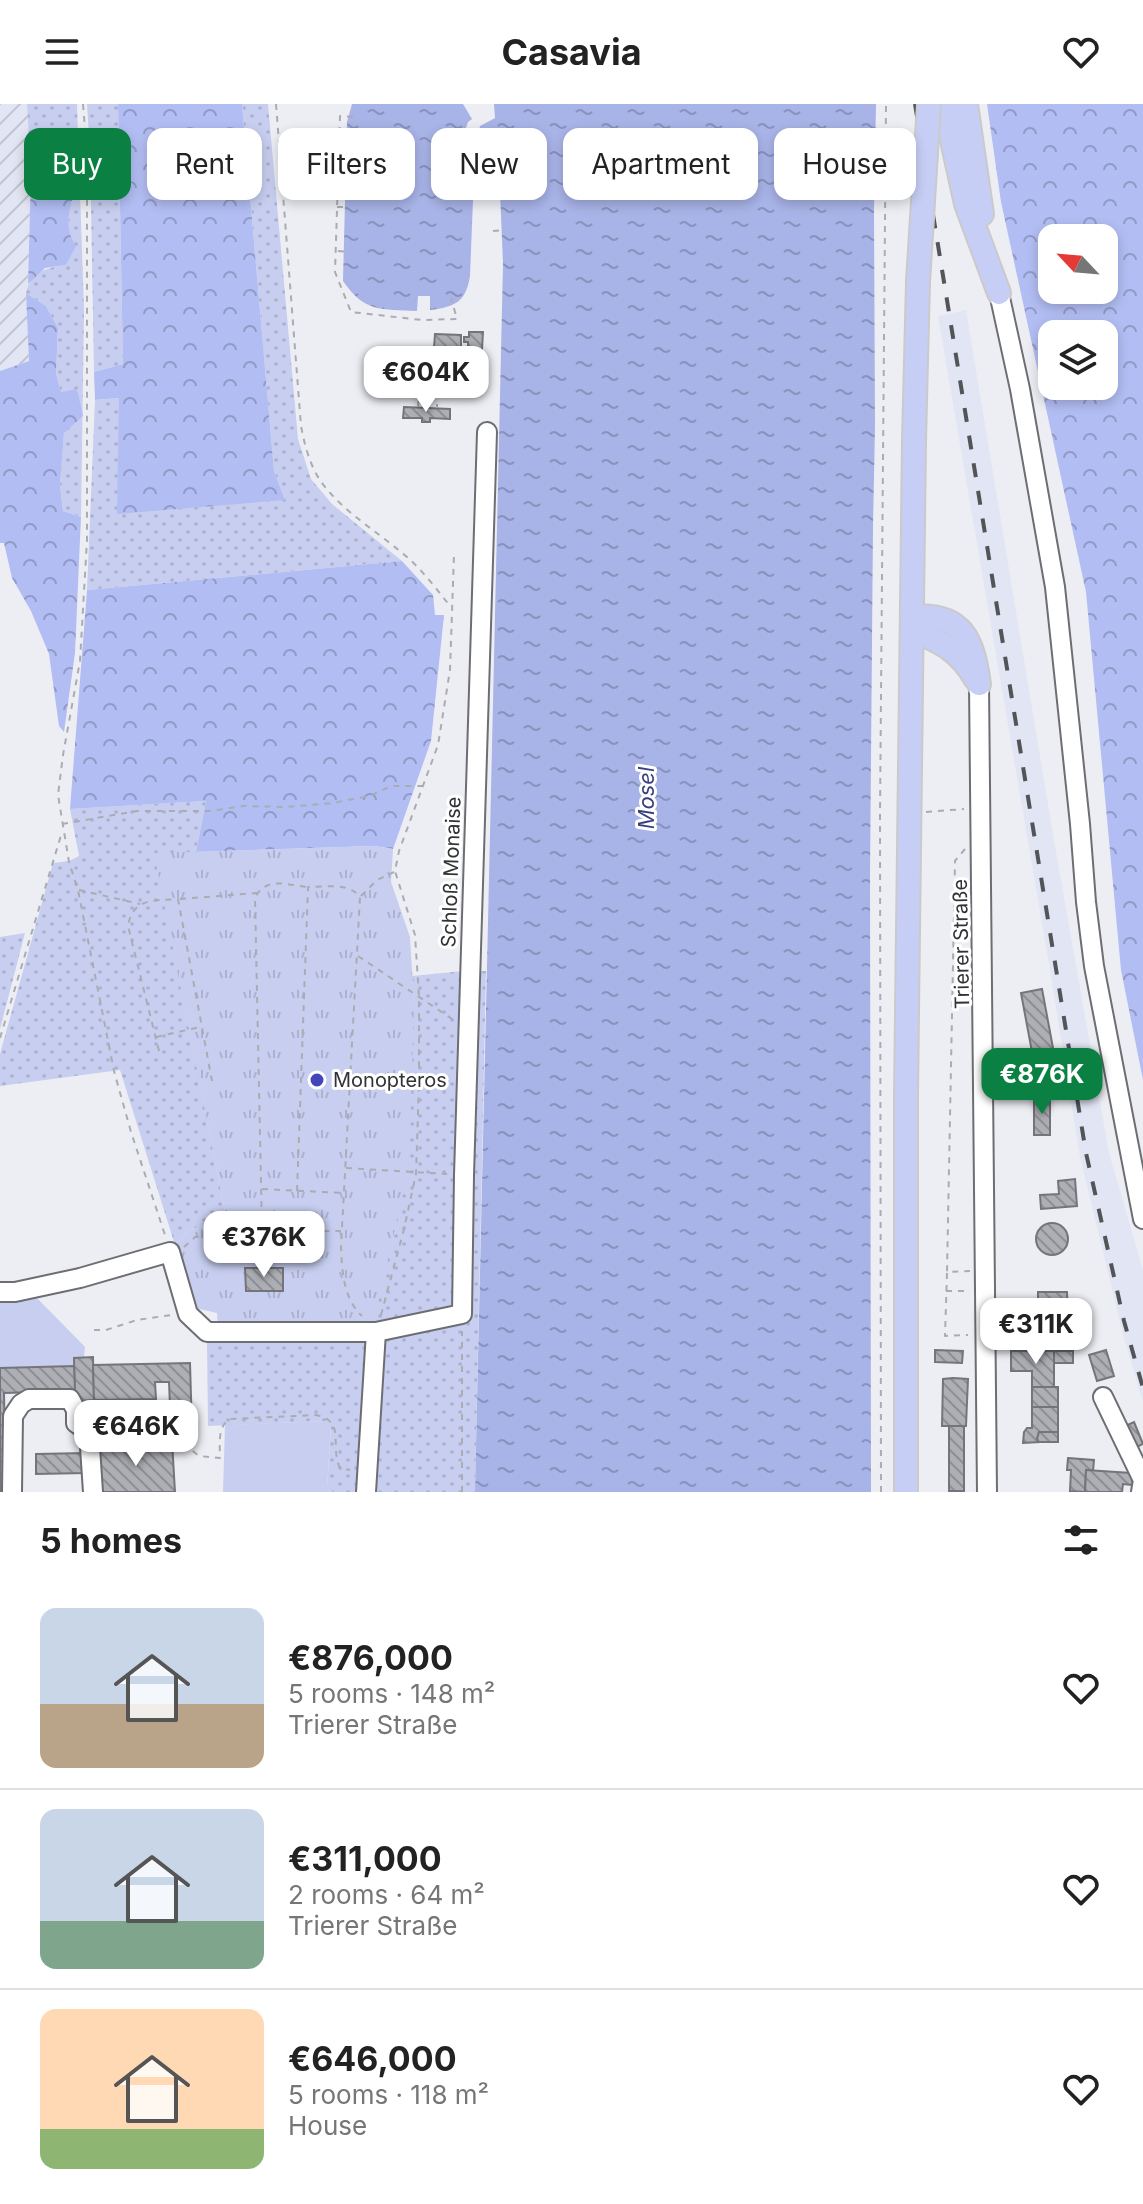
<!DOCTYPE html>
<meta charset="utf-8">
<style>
body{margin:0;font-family:Inter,sans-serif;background:#f2f2f2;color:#222;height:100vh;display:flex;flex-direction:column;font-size:30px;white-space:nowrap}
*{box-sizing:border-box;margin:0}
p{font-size:26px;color:#767676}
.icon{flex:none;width:44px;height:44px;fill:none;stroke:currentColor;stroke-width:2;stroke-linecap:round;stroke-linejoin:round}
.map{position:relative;height:1388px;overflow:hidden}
.drawer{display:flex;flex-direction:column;background:#fff;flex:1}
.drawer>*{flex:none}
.hud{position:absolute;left:24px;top:24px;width:1096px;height:72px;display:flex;gap:16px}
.needle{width:52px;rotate:296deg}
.tools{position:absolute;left:1038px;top:120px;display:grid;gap:16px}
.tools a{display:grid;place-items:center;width:80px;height:80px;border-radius:16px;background:#fff;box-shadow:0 4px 12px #0003;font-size:40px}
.price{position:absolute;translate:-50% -68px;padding:0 18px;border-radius:16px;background:#fff;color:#222;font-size:26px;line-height:52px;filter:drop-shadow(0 2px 4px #0008)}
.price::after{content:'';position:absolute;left:50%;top:48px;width:24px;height:18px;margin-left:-12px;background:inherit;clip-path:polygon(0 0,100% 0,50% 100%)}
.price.active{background:#0b8043;color:#fff}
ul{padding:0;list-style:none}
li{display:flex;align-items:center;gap:24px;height:200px;padding:0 40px}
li+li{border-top:2px solid #e0e0e0}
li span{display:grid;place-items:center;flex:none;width:224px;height:160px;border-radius:16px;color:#555}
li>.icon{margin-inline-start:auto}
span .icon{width:96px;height:96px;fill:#fffc;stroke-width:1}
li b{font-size:34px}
h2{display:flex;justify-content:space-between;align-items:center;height:96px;padding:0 40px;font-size:34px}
.tag{padding:0 28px;border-radius:16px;background:#fff;box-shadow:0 4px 12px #0003;font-size:28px;line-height:72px}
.tag.active{background:#0b8043;color:#fff}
header{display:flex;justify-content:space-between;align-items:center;height:104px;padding:0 40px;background:#fff;font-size:36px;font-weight:700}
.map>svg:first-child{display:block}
.built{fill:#e2e5f3}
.industrial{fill:url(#industrial-furrows)}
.grass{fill:url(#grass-dots)}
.forest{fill:url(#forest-crowns);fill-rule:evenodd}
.park{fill:url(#park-tufts)}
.pitch{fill:#c7cef0}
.water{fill:url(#water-ripples)}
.building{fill:url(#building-back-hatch);stroke:#74757b;stroke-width:2}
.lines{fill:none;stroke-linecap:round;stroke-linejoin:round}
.minor-casing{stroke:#6d6e73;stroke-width:22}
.major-casing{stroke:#cacaca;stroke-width:26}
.path{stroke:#abacb1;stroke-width:2;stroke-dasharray:6 6;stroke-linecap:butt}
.minor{stroke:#fff;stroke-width:18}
.major{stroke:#c7cef6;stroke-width:22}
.rail{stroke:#535457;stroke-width:4;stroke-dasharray:14 14;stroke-linecap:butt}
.major-bridge-casing{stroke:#cacaca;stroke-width:26;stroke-linecap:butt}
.major-bridge{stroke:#c7cef6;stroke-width:22}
.poi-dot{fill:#4246bb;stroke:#fff;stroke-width:3}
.labels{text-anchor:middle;stroke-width:6;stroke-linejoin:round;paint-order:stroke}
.street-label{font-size:20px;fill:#323335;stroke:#fff}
.poi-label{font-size:20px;fill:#323335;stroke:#fff;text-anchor:start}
.water-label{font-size:22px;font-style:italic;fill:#373f7e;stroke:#fff}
</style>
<header><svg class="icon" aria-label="menu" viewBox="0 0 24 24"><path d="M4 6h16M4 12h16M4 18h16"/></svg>Casavia<svg class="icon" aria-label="heart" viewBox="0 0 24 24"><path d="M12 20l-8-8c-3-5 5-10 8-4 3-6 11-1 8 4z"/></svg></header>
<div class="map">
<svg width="1143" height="1388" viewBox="0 0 1143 1388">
<defs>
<pattern id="industrial-furrows" width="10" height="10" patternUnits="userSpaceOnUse" patternTransform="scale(2)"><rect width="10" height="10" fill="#e2e5f3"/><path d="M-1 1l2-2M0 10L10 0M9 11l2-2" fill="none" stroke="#c2c5d1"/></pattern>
<pattern id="grass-dots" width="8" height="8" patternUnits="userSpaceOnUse" patternTransform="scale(2)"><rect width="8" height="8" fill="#c7cef0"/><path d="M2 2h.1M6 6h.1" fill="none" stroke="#abb1ce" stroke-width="1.8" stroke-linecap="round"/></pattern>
<pattern id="forest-crowns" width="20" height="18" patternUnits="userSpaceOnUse" patternTransform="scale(2)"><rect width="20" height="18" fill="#b2bdf3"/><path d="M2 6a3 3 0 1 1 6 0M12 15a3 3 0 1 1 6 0" fill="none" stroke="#919ac6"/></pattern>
<pattern id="park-tufts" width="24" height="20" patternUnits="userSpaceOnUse" patternTransform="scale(2)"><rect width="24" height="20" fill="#c7cef0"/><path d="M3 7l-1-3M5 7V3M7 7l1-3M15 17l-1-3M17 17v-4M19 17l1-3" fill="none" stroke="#abb1ce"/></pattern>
<pattern id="water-ripples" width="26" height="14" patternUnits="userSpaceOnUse" patternTransform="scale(2)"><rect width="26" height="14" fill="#a8b3e7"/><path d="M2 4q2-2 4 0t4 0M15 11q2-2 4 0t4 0" fill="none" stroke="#8992bc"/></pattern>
<pattern id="building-back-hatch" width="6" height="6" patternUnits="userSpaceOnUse" patternTransform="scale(2)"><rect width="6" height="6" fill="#adafb5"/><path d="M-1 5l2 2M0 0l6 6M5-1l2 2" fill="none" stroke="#8d8f94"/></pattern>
</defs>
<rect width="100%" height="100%" fill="#edeef4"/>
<polygon class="built" points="966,206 1054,736 1109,1049 1143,1166 1143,1298 1124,1234 1080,1053 1049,860 938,212"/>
<polygon class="industrial" points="0,0 27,0 31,69 28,180 26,189 29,257 0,267"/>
<g class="grass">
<path d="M 27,0 L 77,0 L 84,206 L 81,413 L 63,407 L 60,382 L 64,328 L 78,286 L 61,288 L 56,269 L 58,224 L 46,202 L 26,189 C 31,167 46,164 66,161 L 75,142 C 62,123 71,101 77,80 L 64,63 L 31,69 Z"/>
<polygon points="87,0 118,0 123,260 94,268 90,47"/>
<polygon points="242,0 268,0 298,335 311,375 332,400 402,457 87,486 95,296 119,294 285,396 274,367"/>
<polygon points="206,697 196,748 155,750 227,1117 190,1125 175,1141 120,966 0,982 0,950 53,759 69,757 79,752 70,705"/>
<polygon points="25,829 0,925 0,833"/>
<polygon points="463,867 486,867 475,1388 333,1388 327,1384 331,1322 325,1317 208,1322 207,1238 360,1236 414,899 412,872"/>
</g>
<g class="forest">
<polygon points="118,0 242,0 274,367 285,396 117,410 119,294 95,296 94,268 123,260"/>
<path d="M 987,0 L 1143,0 L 1143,976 L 1121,866 L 1086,488 L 1001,98 ZM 1052,134 L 1104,134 L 1104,186 L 1052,186 ZM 1052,230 L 1104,230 L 1104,282 L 1052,282 Z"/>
<path d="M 64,63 L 77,80 C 71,101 62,123 76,142 L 66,161 L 45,164 L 28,180 L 31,69 Z"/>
<polygon points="26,189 46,202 58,224 56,269 61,288 77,285 83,312 64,329 60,382 63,407 81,413 75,549 64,628 59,622 49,550 31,507 12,474 4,439 0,439 0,267 29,257"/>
<polygon points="402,457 433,491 435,511 444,511 431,637 393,745 374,742 196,748 206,697 70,705 87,486"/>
</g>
<polygon class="park" points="374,742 393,745 391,778 410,833 414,899 409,1063 375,1212 361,1223 218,1223 217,1209 195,1204 175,1141 190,1125 227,1117 154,749"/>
<g class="pitch">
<polygon points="35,1192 85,1243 84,1253 74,1254 74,1262 0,1264 0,1198"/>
<polygon points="325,1317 331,1321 327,1384 333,1388 223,1388 225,1321"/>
</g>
<path class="water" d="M 352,0 L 463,0 L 472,15 L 468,18 L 466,24 L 472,29 L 479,27 L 480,22 L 495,14 L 494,0 L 876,0 L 874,107 L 875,322 L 873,423 L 870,770 L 871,1388 L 475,1388 L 503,160 L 500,87 L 488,70 L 481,65 L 480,61 L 475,58 L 470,60 L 468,67 L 474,71 L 470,172 C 466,198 455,203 430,206 L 430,192 L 418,192 L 417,207 C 381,205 365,209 343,177 L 347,18 Z"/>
<g class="building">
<polygon points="469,228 483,228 482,245 468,244 468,238 464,238 464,233 469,233"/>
<polygon points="435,230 461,231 461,245 434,244"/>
<polygon points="404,303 450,305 450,315 430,314 430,318 422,318 422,314 403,314"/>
<polygon points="1042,885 1056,960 1035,964 1021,889"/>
<rect x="1034" y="993" width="16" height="38"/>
<polygon points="1075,1075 1077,1102 1041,1105 1040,1091 1059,1090 1058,1077"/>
<circle cx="1052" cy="1135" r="16"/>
<polygon points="245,1164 283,1164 283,1187 246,1187"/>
<polygon points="1038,1188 1067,1188 1068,1221 1038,1221"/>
<polygon points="935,1246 963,1247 962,1259 935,1258"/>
<polygon points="1106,1246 1114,1272 1097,1277 1089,1251"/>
<polygon points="1011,1247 1054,1247 1054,1283 1032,1283 1032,1267 1011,1267"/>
<rect x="1054" y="1247" width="19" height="12"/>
<polygon points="93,1253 94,1296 75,1297 74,1254"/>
<polygon points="190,1259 192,1326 171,1327 169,1278 155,1278 156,1295 94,1296 93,1261"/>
<polygon points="74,1262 75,1287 4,1289 6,1388 0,1388 0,1264"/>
<polygon points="953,1274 968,1275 966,1322 942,1322 943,1275"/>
<rect x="1032" y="1283" width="26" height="20"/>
<polygon points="1032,1303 1058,1303 1058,1328 1039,1328 1037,1335 1039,1338 1023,1339 1024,1328 1027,1324 1032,1324"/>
<polygon points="1134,1318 1143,1340 1133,1345 1123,1323"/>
<rect x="949" y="1322" width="15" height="65"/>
<polygon points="1039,1328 1058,1328 1058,1338 1039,1338 1037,1335"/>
<polygon points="172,1337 175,1388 99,1388 96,1343"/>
<polygon points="85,1349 86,1369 36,1370 36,1350"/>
<polygon points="1068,1354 1094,1356 1093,1367 1086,1366 1085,1388 1070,1387 1071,1366 1067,1366"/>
<polygon points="1086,1366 1131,1369 1133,1381 1123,1380 1122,1388 1085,1388"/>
</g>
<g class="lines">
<defs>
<g id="minor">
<polyline points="999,189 1020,285 1055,483 1080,720 1086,798 1094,862 1143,1115"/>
<polyline points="979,580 987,1388"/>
<polyline points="0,1188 15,1188 80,1174 170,1148 188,1210 207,1228 376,1228 462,1210 464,1071 487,328"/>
<polyline points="1103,1293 1143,1376 1141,1388"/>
<polyline points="12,1388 13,1312 21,1300 29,1295 70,1295 76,1306 76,1319 89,1328"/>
<polyline points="93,1388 89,1328 162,1323"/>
<polyline points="366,1388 376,1228"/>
</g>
<g id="major">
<polyline points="944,0 966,100 999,189"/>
<polyline points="966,0 982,110"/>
<path d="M 912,513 C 963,508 973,537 979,580"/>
<path d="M 912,525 C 940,538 959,546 975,574"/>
<polyline points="906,1388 906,991 914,337 918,178"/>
</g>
</defs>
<use href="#minor" class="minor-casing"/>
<use href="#major" class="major-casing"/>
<g class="path">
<polyline points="83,0 87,49 87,436 80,557 63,651 58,691 69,758 78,786 114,967 131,1028 165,1131"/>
<path d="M 276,0 L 301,322 C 305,343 311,367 326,384 C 346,409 376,427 401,448 C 420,463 435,483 450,502"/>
<polyline points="353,13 340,12 335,168 351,208 422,216 457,215 451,194"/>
<polyline points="339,58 350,59"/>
<polyline points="337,103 347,103"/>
<polyline points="493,127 504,126"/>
<polyline points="338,147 349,148"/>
<polyline points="420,281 437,281 437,304"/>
<polyline points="418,303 423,248"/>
<polyline points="926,708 964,705"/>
<polyline points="62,720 137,707 211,707 243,702 287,703 332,699 370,692 391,682 423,682"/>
<polyline points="965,745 955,757 947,1168 970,1167"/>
<polyline points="79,786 140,800"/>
<polyline points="361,792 377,776 394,768"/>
<polyline points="180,795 257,789"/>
<polyline points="358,852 452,915"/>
<polyline points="156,933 200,923"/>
<polyline points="0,934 62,728"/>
<path d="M 159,947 L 128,822 C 133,793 154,797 178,795 L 212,977"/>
<polyline points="346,1064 447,1070"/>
<polyline points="262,1085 343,1089"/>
<path d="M 297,1087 L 308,783 C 325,783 349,778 360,793 L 341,1142 C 342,1167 343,1194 362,1212"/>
<path d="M 262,1127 L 255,794 C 265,772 288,781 307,783"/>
<polyline points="184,1143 195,1133 212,1128 341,1127"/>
<polyline points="947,1169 945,1232 968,1231"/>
<polyline points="946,1187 968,1187"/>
<polyline points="381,1211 404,1125 416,1070 419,979 419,892 415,831 395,767 399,747 438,641 450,566 454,450"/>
<polyline points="94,1226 106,1226 137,1216 171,1211"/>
<path d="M 174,1332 L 199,1352 L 220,1354 C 220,1341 217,1322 230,1315 L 316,1311 C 347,1318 329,1341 340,1364 L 350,1366"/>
<polyline points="462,1388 462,1227"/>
<polyline points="881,1388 880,711 886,0"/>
</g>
<use href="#minor" class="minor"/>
<use href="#major" class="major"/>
<polyline class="rail" points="915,0 1086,1049 1124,1217 1143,1284"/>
<defs>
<polyline id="major-bridge" points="918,178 929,0"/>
</defs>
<use href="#major-bridge" class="major-bridge-casing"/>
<use href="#major-bridge" class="major-bridge"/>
</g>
<circle class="poi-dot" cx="317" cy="976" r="8"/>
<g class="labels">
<g class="street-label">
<text transform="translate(451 768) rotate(-88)" y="7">Schloß Monaise</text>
<text transform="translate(961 840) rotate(-91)" y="7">Trierer Straße</text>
</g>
<g class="poi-label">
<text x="333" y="983">Monopteros</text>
</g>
<g class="water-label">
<text transform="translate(646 694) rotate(-90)" y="8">Mosel</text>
</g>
</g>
</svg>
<div class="tools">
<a><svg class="needle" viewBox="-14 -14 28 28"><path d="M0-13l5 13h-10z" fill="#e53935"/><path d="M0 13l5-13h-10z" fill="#767676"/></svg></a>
<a><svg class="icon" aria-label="layers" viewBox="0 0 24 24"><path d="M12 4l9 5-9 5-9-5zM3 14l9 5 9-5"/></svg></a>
</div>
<b class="price" style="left:426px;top:310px">€604K</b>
<b class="price active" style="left:1042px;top:1012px">€876K</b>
<b class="price" style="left:264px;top:1175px">€376K</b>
<b class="price" style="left:1036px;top:1262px">€311K</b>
<b class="price" style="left:136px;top:1364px">€646K</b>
<div class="hud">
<a class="tag active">Buy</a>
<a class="tag">Rent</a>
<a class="tag">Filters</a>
<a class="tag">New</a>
<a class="tag">Apartment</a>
<a class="tag">House</a>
</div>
</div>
<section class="drawer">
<h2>5 homes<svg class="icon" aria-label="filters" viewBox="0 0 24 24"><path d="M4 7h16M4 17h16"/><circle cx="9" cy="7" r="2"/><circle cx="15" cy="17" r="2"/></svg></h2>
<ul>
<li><span style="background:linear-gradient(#c9d6e8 60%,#b9a48a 0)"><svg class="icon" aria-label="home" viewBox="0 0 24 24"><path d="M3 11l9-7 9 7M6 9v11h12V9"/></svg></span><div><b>€876,000</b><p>5 rooms · 148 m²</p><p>Trierer Straße</p></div><svg class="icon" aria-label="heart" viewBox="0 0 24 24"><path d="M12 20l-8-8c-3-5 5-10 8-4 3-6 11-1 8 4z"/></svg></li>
<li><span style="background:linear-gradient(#c9d6e8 70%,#7fa58c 0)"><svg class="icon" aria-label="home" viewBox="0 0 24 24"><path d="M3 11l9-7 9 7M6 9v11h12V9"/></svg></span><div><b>€311,000</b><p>2 rooms · 64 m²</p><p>Trierer Straße</p></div><svg class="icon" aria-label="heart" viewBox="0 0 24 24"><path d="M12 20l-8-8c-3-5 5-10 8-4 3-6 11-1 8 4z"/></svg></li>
<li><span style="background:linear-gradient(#ffd9b3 75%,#8fb573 0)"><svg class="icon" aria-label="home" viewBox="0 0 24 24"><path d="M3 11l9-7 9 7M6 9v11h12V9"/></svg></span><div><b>€646,000</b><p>5 rooms · 118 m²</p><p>House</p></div><svg class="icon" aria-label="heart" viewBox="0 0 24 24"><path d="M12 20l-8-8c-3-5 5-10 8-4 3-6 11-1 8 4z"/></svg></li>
</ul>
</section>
